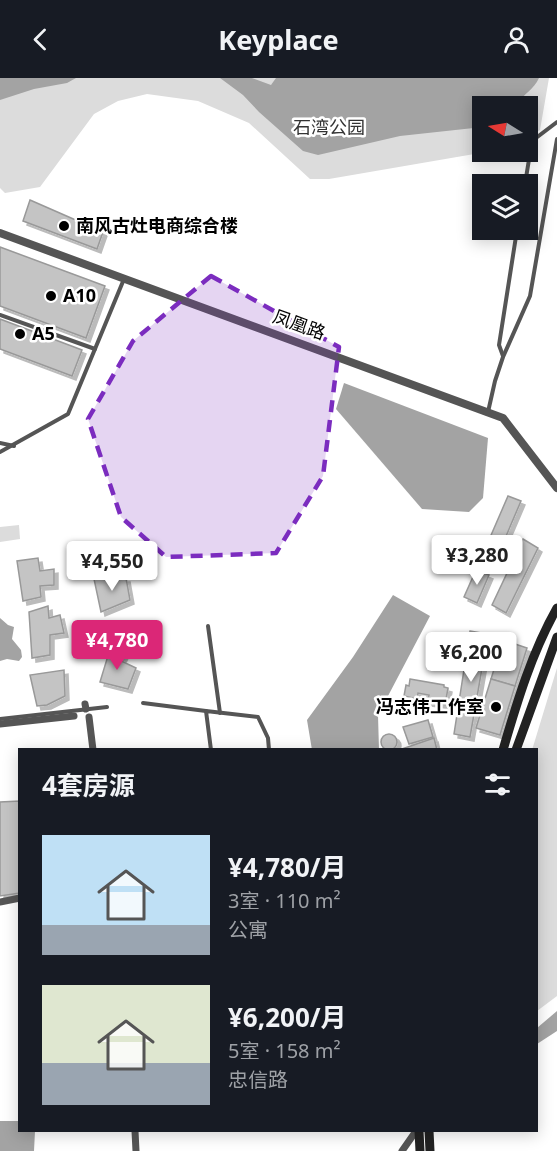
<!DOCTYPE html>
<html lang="zh">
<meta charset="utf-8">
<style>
body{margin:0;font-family:"Noto Sans","Noto Sans SC",sans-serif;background:#242831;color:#f1f3f6;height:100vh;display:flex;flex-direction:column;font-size:22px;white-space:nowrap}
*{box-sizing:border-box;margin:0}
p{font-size:20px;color:#9ea1a6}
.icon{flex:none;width:33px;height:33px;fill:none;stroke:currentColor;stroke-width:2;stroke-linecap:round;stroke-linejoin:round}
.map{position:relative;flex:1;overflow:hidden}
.panel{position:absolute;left:18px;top:670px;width:520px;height:384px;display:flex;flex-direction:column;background:#171b24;border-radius:0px;box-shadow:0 3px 15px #0003}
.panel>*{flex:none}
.needle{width:39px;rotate:281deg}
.tools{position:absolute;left:472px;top:18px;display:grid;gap:12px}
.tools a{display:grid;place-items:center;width:66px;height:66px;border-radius:0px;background:#171b24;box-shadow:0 3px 15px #0003;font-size:30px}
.price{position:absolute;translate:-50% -51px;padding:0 14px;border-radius:6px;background:#fff;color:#222;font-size:20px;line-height:39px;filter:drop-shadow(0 2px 3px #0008)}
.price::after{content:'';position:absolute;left:50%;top:36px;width:18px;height:14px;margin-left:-9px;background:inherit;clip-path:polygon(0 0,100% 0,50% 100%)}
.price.current{background:#db2777;color:#fff}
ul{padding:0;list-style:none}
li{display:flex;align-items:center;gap:18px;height:150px;padding:0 24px}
li span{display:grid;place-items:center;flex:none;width:168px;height:120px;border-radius:0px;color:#555}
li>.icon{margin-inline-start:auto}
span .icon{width:72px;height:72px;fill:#fffc;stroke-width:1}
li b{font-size:26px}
h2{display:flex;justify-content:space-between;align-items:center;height:72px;padding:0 24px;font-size:26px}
header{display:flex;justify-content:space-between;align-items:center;height:78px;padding:0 24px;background:#171b24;font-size:27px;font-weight:700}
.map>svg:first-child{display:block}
.green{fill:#dcdcdc}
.water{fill:#a3a3a3}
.building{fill:#c4c4c4;stroke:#999;stroke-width:1.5;filter:url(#shadow)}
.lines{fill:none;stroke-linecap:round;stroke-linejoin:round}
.service{stroke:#555;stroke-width:4}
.minor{stroke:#555;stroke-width:7}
.tertiary{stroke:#555;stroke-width:8}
.secondary{stroke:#222;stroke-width:9}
.marked{fill:#7b2cbf;fill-opacity:0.2;stroke:#7b2cbf;stroke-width:4.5;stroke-dasharray:12 8;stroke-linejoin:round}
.poi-dot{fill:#000;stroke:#fff;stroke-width:2}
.labels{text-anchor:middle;stroke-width:5;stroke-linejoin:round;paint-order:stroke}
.park-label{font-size:18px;fill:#333;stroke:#fff}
.poi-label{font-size:18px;font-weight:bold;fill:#000;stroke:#fff;text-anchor:start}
.street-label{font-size:18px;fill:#000;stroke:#fff}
</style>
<header><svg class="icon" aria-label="back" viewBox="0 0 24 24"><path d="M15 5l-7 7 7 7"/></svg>Keyplace<svg class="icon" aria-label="person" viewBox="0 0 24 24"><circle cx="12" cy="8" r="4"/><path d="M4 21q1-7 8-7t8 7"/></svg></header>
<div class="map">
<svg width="557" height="1073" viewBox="0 0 557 1073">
<defs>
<filter id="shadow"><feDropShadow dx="4" dy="4" stdDeviation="0" flood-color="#0004"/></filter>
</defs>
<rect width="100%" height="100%" fill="#fff"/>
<g class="green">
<polygon points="0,0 549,0 540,52 528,59 528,28 483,28 483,74 486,74 329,101 310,101 249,45 198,23 147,16 118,23 94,36 40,109 5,115 0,110"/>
<polygon points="19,447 20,461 0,464 0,449"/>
<polygon points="557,590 557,918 537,933 537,672 532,672"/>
</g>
<g class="water">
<polygon points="0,0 76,0 67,5 34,11 0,22"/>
<path d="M 220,0 L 252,0 L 271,7 L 276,0 L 539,0 C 534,12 523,15 517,28 L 483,28 L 483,49 L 400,58 L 318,77 L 303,73 L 259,34 L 243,17 Z"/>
<polygon points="344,305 488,360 483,420 469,434 422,431 336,331"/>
<polygon points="393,517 430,538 378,637 379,672 312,672 307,642 353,579"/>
<polygon points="0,540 8,547 14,549 12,561 21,572 22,579 19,583 7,581 0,583"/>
<polygon points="557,933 557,953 537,966 537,950"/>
<polygon points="0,1043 19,1043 20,1053 35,1053 34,1073 0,1073"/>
</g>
<g class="building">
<polygon points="30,122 103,154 97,171 23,143"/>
<polygon points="0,169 105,208 86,260 0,228"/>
<polygon points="0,241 82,272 72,298 0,271"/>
<polygon points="508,418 521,423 492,491 479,485"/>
<polygon points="523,461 538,470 506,535 492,527"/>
<polygon points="38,480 40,493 54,491 54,507 40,508 41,519 23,523 17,483"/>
<polygon points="476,492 489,497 477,525 464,519"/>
<polygon points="126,500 130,522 101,534 94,501"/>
<polygon points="48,528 49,540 60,537 64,555 50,557 50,577 32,580 29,534"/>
<polygon points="120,543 148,553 143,574 128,566 125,574 110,571"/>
<polygon points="470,553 488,556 470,659 454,656"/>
<polygon points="503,562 527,570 515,608 491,601"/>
<polygon points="110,571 125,574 121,583 136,590 128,611 100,604"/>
<polygon points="64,592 65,618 47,627 37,628 30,597"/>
<polygon points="410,601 444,607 444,609 448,610 445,627 427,624 429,617 418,615 417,621 404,618 406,607 409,608"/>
<polygon points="491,601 515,608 500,657 476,650"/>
<polygon points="428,642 433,659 409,666 403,649"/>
<circle cx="389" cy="664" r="8"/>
<polygon points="434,660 437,672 399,672"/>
<polygon points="20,723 20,815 0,818 0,724"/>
</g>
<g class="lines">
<g class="service">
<polyline points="525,106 532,63 557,44"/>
<polyline points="0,237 95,271"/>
<polyline points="503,278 499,267 517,152"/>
<polyline points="488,334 495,303 503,279 530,218 557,61"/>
<polyline points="0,365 14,368"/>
<polyline points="0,374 68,336 124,201"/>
<polyline points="208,548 220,635"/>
<polyline points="143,625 206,633"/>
<polyline points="0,641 107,629"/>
<polyline points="211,672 206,633 258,639 268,660 269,672"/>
</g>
<g class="minor">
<polyline points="85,626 86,631"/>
<polyline points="89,639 93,672"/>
<polyline points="0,646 74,638"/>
<polyline points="0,824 20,820"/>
<polyline points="135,1053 136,1073"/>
<polyline points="402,1073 416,1053"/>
</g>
<polyline class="tertiary" points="0,155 503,340 557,410"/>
<g class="secondary">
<path d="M 503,672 C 517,624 532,574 557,530"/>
<polyline points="516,672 557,559"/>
<polyline points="419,1053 420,1073"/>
<polyline points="429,1053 430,1073"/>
</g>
</g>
<path class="marked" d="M 211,198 L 339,269 L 323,398 L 276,475 L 166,479 L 121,439 L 88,341 L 133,263 Z"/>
<g class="poi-dot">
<circle cx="64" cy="148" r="6"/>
<circle cx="51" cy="218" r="6"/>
<circle cx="20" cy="256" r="6"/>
<circle cx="496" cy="629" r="6"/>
</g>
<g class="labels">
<g class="park-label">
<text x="329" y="56">石湾公园</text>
</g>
<g class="poi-label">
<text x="76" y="154">南风古灶电商综合楼</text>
<text x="63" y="224">A10</text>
<text x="32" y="262">A5</text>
<text x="484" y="635" text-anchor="end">冯志伟工作室</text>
</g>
<g class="street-label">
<text transform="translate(299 247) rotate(20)" y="6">凤凰路</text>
</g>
</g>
</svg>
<div class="tools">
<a><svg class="needle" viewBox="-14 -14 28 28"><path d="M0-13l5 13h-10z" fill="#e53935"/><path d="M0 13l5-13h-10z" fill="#9ea1a6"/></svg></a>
<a><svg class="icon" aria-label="layers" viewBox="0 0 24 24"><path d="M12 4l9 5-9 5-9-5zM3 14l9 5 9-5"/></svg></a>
</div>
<b class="price" style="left:477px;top:508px">¥3,280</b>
<b class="price" style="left:112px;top:514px">¥4,550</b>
<b class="price current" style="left:117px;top:593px">¥4,780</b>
<b class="price" style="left:471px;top:605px">¥6,200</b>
<section class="panel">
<h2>4套房源<svg class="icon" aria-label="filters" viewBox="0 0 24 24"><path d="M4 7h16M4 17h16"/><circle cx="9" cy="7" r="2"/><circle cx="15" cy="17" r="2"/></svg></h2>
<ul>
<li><span style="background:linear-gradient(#bfe0f5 75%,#9aa5b1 0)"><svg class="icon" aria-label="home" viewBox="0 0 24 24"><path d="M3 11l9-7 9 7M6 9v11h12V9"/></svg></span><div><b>¥4,780/月</b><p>3室 · 110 m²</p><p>公寓</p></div></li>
<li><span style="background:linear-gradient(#dfe7d0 65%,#9aa5b1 0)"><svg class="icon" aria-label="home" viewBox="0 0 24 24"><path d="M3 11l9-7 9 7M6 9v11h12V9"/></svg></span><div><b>¥6,200/月</b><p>5室 · 158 m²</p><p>忠信路</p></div></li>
</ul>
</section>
</div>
